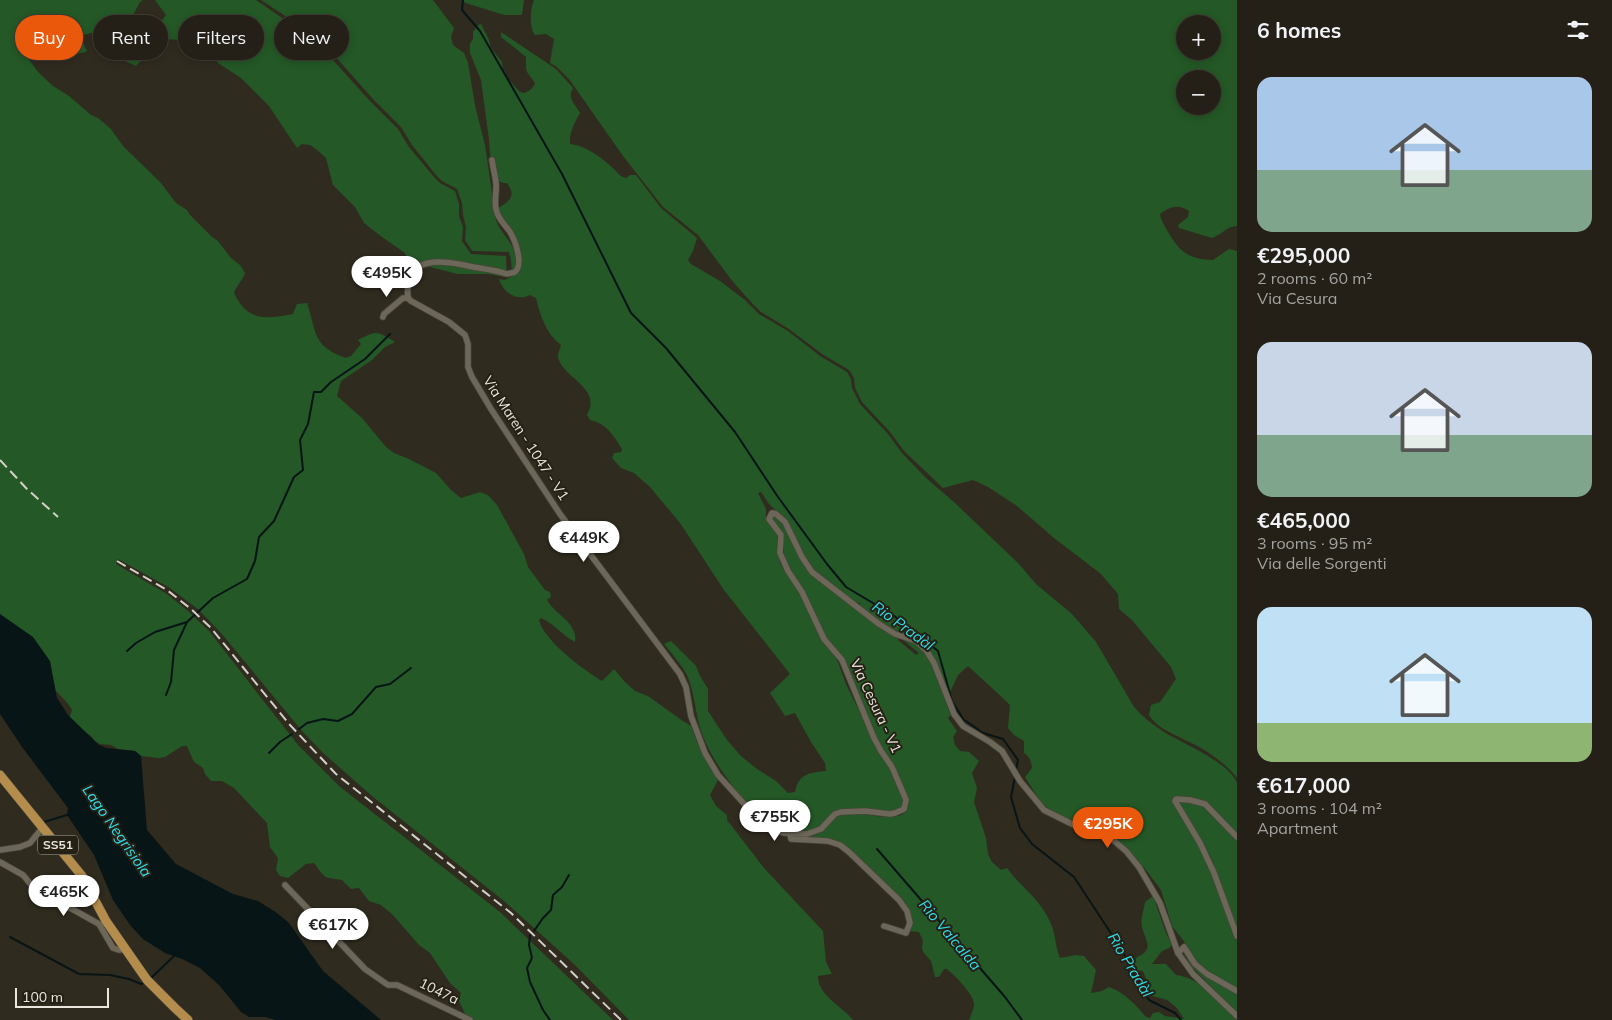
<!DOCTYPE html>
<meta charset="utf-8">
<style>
body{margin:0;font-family:Mulish,sans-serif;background:#302d24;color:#f1f3f6;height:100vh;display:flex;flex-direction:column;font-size:19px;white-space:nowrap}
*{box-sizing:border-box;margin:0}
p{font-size:16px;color:#a3a3a1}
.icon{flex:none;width:28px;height:28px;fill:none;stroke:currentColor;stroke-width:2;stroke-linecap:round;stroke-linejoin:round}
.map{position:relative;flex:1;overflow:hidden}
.sheet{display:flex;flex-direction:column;background:#242017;width:375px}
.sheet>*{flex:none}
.hud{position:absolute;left:15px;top:15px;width:475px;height:45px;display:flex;gap:10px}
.buttons{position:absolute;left:1176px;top:15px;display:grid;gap:10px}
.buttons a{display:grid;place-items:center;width:45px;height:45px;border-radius:50%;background:#242017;box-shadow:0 2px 8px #0003,0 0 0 1px #413e36;font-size:25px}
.scale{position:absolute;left:15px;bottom:12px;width:94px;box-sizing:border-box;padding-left:5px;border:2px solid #eae7df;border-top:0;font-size:14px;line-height:18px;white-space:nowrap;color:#eae7df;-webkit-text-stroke:4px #262115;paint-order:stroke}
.price{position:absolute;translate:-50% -42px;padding:0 11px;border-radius:18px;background:#fff;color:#222;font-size:16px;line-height:32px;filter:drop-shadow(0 1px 2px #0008)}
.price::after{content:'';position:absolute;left:50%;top:30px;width:15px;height:11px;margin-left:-8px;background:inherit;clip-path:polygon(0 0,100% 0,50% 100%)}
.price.on{background:#ea580c;color:#fff}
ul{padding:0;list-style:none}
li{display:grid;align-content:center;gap:10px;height:265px;padding:0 20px}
li span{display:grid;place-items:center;height:155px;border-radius:15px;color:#555}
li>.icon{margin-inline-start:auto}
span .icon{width:90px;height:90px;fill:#fffc;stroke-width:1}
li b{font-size:21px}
h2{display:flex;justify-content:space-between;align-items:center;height:60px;padding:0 20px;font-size:21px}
.pill{padding:0 18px;border-radius:22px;background:#242017;box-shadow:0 2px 8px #0003,0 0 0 1px #413e36;font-size:18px;line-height:45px}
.pill.on{background:#ea580c;color:#fff}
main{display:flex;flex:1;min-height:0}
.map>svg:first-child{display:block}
.green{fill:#245826;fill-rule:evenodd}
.water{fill:#071516}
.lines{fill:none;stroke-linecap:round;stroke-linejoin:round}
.stream{stroke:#071516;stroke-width:2}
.street-casing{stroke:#4a463c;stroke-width:7}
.primary-casing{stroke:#4a463c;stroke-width:10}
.street{stroke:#6d675a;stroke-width:5.5}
.primary{stroke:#b48c4c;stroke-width:9}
.rail{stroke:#d3d0c7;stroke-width:2;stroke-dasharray:10 5;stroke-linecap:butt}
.labels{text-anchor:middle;stroke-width:4;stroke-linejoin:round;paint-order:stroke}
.shield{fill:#262115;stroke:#afaca2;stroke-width:1}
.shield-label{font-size:12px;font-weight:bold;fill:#eae7df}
.street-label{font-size:14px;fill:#eae7df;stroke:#262115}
.water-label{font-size:15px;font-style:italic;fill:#30dbe9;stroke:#262115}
</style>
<main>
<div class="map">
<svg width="1237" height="1020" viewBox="0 0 1237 1020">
<rect width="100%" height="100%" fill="#302b1f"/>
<g class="green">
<path d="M 0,0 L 143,0 L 140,2 L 131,19 C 144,30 148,35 149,52 L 136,66 L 123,60 L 127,40 L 120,33 L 91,33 L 83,35 L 81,38 L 87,51 C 76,58 41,49 31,41 L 26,41 L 25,54 L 38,72 L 53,86 L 69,96 L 91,115 L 98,118 L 110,128 L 124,147 L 161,183 L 176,203 L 187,210 L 190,215 L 212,237 L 217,240 L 231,258 L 240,265 L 245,273 C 242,281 237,285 234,293 C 248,322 266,319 293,314 L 297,304 L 307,303 C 317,333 312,346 346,358 L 351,356 L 361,344 L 358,340 C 378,330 376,331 395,342 L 385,347 L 372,360 L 341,381 L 337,396 L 362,418 L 386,447 L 394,453 L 409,459 L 436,473 L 451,490 L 461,498 L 480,492 L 488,495 L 497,505 L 524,554 L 528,567 L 545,590 L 550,592 L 551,597 L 547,600 C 555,615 578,622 575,642 C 562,635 555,624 541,618 L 539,620 C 544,641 584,670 602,681 L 614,669 L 624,681 L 635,691 L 648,696 L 680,719 L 691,726 L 697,742 L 719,778 L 710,795 L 716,806 L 727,815 L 727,820 L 764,868 L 823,931 L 826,962 L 832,974 L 818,976 C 818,996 842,1006 853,1020 L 629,1020 L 575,965 L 504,901 L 372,796 L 323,753 L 302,731 L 221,633 L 199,610 L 170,588 L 118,559 L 116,564 L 167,594 L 188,611 L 209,631 L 298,745 L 339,786 L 500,912 L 613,1020 L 468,1020 L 459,1001 L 461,993 L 450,983 L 430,953 L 419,945 L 393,915 L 381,905 L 369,901 L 359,888 L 351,889 L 342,880 C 322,877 326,879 314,863 L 306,864 L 288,878 L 280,876 L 276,870 L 278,858 L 270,847 L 267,823 L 234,788 L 222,781 L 211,781 L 205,774 L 203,768 L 194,762 L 187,746 L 182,746 L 165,757 L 159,758 L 141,756 L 135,751 L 118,749 L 111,745 L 100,744 L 95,741 L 91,736 L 82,731 L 69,719 L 72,710 C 69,704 58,692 52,688 L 0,623 Z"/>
<polygon points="155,0 256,0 311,38 323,49 369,100 398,129 409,147 434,177 440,183 455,191 459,204 459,216 463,227 462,241 471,254 506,256 507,276 505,277 488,274 458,274 430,267 417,268 407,259 405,253 382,237 364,223 355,207 333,185 326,158 316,149 310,145 302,144 297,148 269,106 241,78 218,63 213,55 193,37 179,40 166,39 158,25 166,15"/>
<path d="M 261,0 L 433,0 L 454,28 L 451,37 L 453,45 L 464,53 L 468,63 L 475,105 L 485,145 L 496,220 C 502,238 525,250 512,273 L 511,260 L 509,252 L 472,251 L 465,240 L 466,227 L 463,215 L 462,203 L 457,189 L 442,181 L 436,175 L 412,145 L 401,127 L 372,98 L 326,46 L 305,29 Z"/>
<polygon points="461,0 524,0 522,15 504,15 466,3"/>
<path d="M 534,0 L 1237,0 L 1237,226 C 1226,226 1222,235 1212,238 L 1179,228 L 1178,225 L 1188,217 L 1189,211 C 1179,204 1170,206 1160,214 C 1161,221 1165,226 1168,232 C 1180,252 1188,259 1213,260 L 1229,249 L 1237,251 L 1237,778 C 1228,766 1214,756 1201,748 C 1186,739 1157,730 1149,715 L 1151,705 L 1160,702 L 1176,679 L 1171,667 L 1132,620 L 1119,609 L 1118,594 L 1101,574 L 1054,538 L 1017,506 L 988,487 L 973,480 L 943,488 L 904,451 L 890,432 L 862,402 L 855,388 L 854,378 L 849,370 L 822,354 L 789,329 L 761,312 L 752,303 L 733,282 L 698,235 L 663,207 L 623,156 L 569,79 L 557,67 L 550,63 L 554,39 L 546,34 L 535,35 C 529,27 530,9 534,0 ZM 1185,24 L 1212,24 L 1212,51 L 1185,51 ZM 1185,79 L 1212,79 L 1212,106 L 1185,106 Z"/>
<path d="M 481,24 L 489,40 L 491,48 L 502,62 L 503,72 L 509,80 L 520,92 L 524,93 C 530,91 533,88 535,83 C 525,69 526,74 526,57 L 501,37 L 501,32 L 556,69 L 573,88 C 567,99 575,104 580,113 C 575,122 569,132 570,144 C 585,145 602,158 614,169 C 618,173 619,176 626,178 L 630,175 L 636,175 L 661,208 L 697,238 L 693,251 L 688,260 L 691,264 L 720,281 L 745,300 L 759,314 L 788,331 L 820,356 L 847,372 L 851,379 L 852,388 L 860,404 L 888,434 L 902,453 L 925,477 L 955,503 L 1018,563 L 1037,585 L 1072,614 L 1096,642 L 1134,707 C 1143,717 1153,725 1164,732 C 1182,743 1229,762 1237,783 C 1237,789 1237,824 1237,834 C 1223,818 1201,791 1176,798 L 1173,801 L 1195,836 L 1207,860 L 1237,941 L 1237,989 L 1203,968 L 1192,957 L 1183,940 L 1172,926 L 1161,890 L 1146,870 L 1127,848 L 1115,838 L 1098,828 L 1064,817 L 1050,809 L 1042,804 L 1025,777 L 1032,768 C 1031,761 1030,757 1024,753 L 1024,741 L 1014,735 L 1008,728 L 1010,705 L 1005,700 L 968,666 L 958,675 L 949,694 L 930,652 L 881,622 L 860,606 L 860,603 L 856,603 L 815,570 L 805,556 L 787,521 L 769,504 L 761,492 L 758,493 L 766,509 L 766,520 L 777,533 L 778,553 L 780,563 L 794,583 L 838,662 L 846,684 L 876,745 L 890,769 L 902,795 L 902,805 L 899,810 L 890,812 L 841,810 C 820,827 817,833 789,831 C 780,813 764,820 752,808 C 740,797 727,779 718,765 C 710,753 701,735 698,720 C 695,706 693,689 687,675 C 681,664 672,654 664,644 L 671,641 L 696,666 L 700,676 L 708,689 L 708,711 L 727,740 L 741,756 L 757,769 L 776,781 L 788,793 L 795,792 C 799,773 809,773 826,771 L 825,763 L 811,742 L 795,713 L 785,716 L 770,693 L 790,674 L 724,590 L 680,523 L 650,487 L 634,473 L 621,468 L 612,458 L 614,453 L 621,452 L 622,449 C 614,436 606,423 590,420 L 587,415 C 602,389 566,379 559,360 C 556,355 560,350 561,345 C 546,334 540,315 536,298 L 530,295 C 516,302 503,292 499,279 L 505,280 L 514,275 L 518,253 L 507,231 L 500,224 L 497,209 C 509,201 517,197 507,183 L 503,183 L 499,181 L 497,172 L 491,165 L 489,140 L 481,80 L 470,53 L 470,44 L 473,39 L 473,32 L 478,25 Z"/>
<path d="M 774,516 C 795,533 800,563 820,582 L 898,638 L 898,640 L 916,655 L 919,653 L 903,640 C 907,641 911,641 914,643 C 935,654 941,695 951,715 L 948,718 L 957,731 L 953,737 L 955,745 L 960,751 L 969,752 L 979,761 L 972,773 L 977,788 L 974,802 L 986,838 L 988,854 L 992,862 L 1001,870 L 1007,868 C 1022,889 1040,898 1051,924 C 1056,935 1055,947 1060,958 L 1076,955 L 1084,956 L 1096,970 L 1091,993 L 1102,991 L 1109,987 C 1124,992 1136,1005 1146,1017 L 1150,1018 L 1153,1013 L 1159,1012 L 1165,1016 L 1184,1019 L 1176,1007 L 1167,1000 L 1149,995 L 1145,988 L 1146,979 L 1143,971 L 1134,970 L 1134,963 L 1137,957 C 1155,950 1145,940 1142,927 C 1140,919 1144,910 1145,902 L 1153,896 L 1166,933 L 1172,945 L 1169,948 L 1162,951 L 1152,964 L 1166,964 L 1176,975 C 1202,978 1220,1003 1237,1020 L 969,1020 C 971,1015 974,1009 974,1005 C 975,995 954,975 947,969 L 944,969 L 939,977 L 935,977 L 931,961 L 923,952 L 922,947 L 923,941 L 919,932 L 908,931 L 905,913 L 895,898 L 841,846 L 796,837 C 809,837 819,835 828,826 C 832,822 834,817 839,815 C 859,807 891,826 907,811 L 908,800 L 876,736 L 844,659 L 826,637 L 804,590 L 790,570 L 784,557 L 783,534 L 771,518 Z"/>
<path d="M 1177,802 C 1183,802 1189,802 1194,803 C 1212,807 1225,827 1237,840 L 1237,930 L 1211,858 L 1198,834 Z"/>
<polygon points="1183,952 1186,953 1200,972 1211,979 1237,993 1237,1013 1191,966"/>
</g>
<polygon class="water" points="0,614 33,637 50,661 57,698 68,715 99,745 107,748 135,751 141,756 147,830 176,864 233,894 258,901 277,913 289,923 323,971 381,1020 276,1020 265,1017 249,1017 241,1012 219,985 200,968 182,959 165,953 143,939 130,925 113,900 94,855 67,815 68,808 22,747 0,714"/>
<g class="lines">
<g class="stream">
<polyline points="463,0 462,10 480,31 562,174 631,313 666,348 735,432 778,497 827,564 846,587 893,615 938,651 952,701 963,719 983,733 1003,739 1018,760 1016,770"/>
<polyline points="127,651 136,643 155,632 187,622 213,598 247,579 255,561 259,537 274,521 294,477 303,470 300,440 308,424 314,392 321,392 331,382 365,359 390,334"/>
<polyline points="166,695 171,682 174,650 187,622"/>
<polyline points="299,729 307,723 323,719 338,721 352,714 376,687 390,684 411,668"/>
<polyline points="269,753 280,742 292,734"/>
<polyline points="1015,777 1011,797 1020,828 1032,844 1074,877 1120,947 1149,1000 1175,1013 1181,1020"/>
<polyline points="44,822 67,815"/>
<polyline points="877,849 1005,997 1022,1020"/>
<polyline points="534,931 543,918 551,910 553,895 562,887 569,875"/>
<polyline points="530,935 529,945 532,958 527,968 530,982 543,1010 550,1020"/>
<polyline points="10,937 79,974 110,975 129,979 141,984 146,982"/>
<polyline points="150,979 174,956"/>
</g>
<defs>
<g id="street">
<polyline points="408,298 411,301 449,322 465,335 468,344 468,367 472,377 491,409 560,514 680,674 686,687 691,716 705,753 718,775 766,828 784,833 807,834 821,829 835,814 841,812 865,811 890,814 895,813 904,809 906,800 904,795 892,767 881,751 874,738 842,660 824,639 802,592 788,571 780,553 781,535 769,519 772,513 776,514 785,522 802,557 812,572 879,624 895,634 916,641 926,650 934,663 954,714 963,726 990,742 1002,751 1020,781 1044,810 1080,828 1112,839 1126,851 1139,867 1160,903 1178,953 1193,974 1237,1016"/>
<path d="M 408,298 C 403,252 445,261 473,267 C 485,269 496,270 507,274 C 510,273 513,273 515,272 C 524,264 515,240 510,232 C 505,224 498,220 496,209 C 494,200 497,191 496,183 C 495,175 493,167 492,160"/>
<polyline points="383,317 384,314 403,298 408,298"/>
<polyline points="790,834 791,839 828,841 840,845 849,852 899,900 907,911 910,923 906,933 884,926"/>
<polyline points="1237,837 1205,804 1190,800 1176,799 1175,801 1200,843 1214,873 1237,936"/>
<polyline points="0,850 20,847 30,843 43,827"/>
<polyline points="0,862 23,875 43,899 72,909 99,924 113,948 119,950 124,949"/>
<polyline points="285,885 365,969 388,985 397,985 470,1020"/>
<polyline points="1178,953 1184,947 1195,964 1207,974 1237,991"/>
</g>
<polyline id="primary" points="0,775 82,876 106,921 147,980 175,1008 188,1020"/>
</defs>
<use href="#street" class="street-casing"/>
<use href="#primary" class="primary-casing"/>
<use href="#street" class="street"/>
<use href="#primary" class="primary"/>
<g class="rail">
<polyline points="0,460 27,489 58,517"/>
<polyline points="117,561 167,590 191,609 211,628 290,725 336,774 511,913 621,1020"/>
</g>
</g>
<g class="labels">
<rect class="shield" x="38" y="835.5" width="40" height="19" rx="4"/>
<g class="shield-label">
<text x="58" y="849">SS51</text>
</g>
<g class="street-label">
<text transform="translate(526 438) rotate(57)" y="5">Via Maren - 1047 - V1</text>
<text transform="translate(876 706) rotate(65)" y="5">Via Cesura - V1</text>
<text transform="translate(439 991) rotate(26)" y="5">1047a</text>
</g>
<g class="water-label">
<text transform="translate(903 626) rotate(36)" y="5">Rio Pradàl</text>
<text transform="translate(117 831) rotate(55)" y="5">Lago Negrisiola</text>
<text transform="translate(950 935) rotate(50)" y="5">Rio Valcalda</text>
<text transform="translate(1130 965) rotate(59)" y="5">Rio Pradàl</text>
</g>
</g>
</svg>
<div class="buttons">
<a>+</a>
<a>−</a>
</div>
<div class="scale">100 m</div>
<b class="price" style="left:387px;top:298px">€495K</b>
<b class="price" style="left:584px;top:563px">€449K</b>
<b class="price" style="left:775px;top:842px">€755K</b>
<b class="price on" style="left:1108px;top:849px">€295K</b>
<b class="price" style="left:64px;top:917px">€465K</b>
<b class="price" style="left:333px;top:950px">€617K</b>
<div class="hud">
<a class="pill on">Buy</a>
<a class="pill">Rent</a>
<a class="pill">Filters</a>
<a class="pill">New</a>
</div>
</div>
<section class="sheet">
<h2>6 homes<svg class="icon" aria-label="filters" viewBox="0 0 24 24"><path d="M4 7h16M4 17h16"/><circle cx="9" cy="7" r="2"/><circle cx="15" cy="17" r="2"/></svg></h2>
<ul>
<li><span style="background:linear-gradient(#a9c7e8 60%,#7fa58c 0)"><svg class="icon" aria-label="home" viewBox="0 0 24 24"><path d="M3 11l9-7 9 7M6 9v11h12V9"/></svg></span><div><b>€295,000</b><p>2 rooms · 60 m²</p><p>Via Cesura</p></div></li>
<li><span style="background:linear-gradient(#c9d6e8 60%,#7fa58c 0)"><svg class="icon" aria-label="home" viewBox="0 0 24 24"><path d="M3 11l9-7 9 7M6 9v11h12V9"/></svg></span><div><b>€465,000</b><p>3 rooms · 95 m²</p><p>Via delle Sorgenti</p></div></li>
<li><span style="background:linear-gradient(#bfe0f5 75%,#8fb573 0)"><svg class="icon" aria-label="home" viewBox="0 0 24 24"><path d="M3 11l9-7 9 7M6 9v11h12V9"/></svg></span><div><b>€617,000</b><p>3 rooms · 104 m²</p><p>Apartment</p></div></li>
</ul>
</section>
</main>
